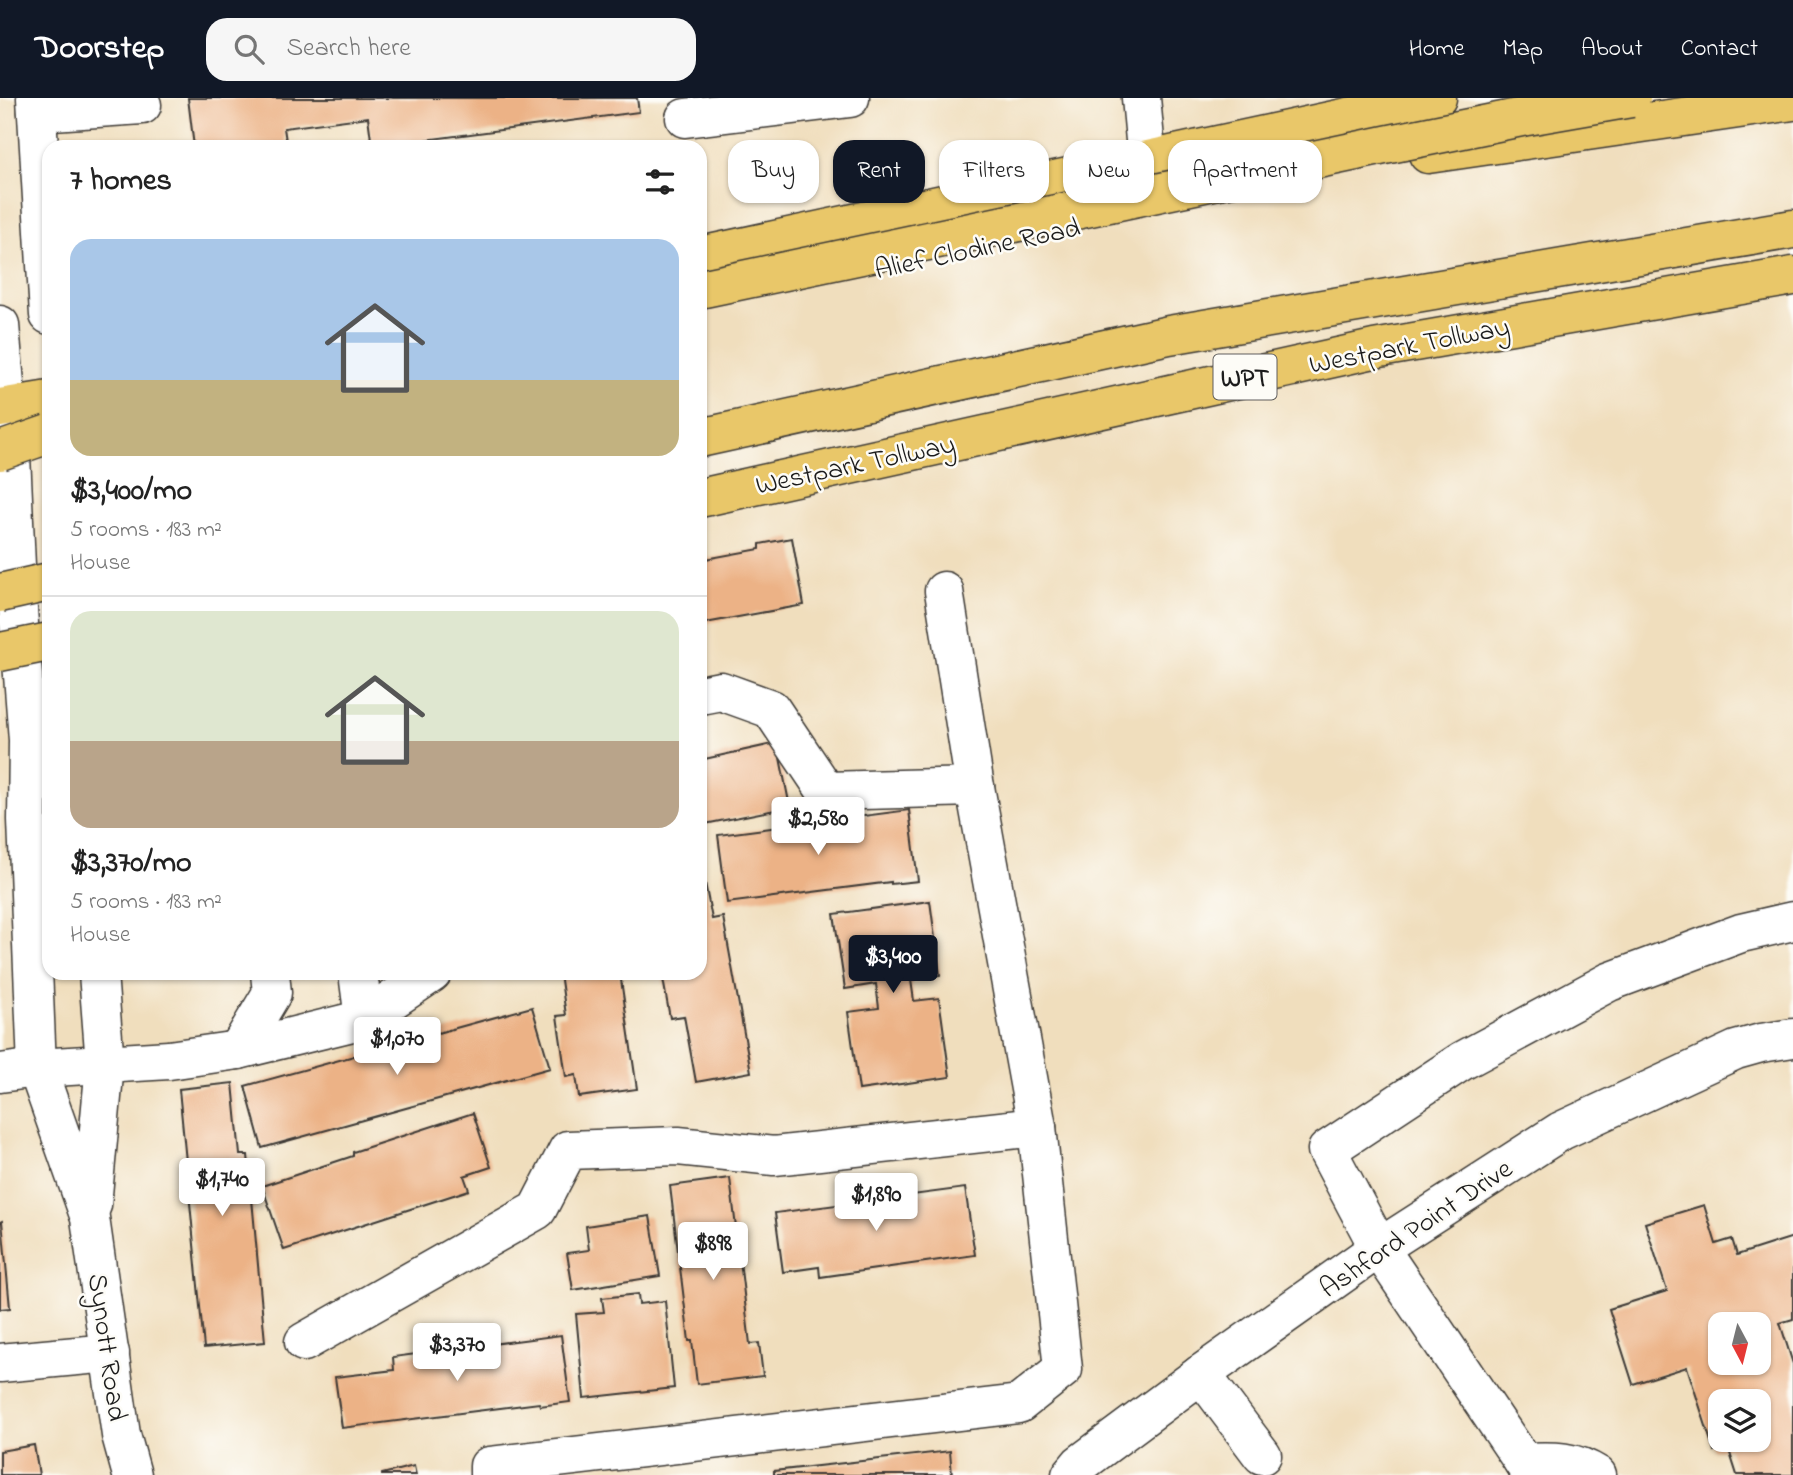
<!DOCTYPE html>
<meta charset="utf-8">
<style>
body{margin:0;font-family:"Indie Flower",sans-serif;background:#f6f6f6;color:#222;height:100vh;display:flex;flex-direction:column;font-size:26px;white-space:nowrap}
*{box-sizing:border-box;margin:0}
p{font-size:23px;color:#767676}
.icon{flex:none;width:38px;height:38px;fill:none;stroke:currentColor;stroke-width:2;stroke-linecap:round;stroke-linejoin:round}
.map{position:relative;flex:1;overflow:hidden}
.details{position:absolute;left:42px;top:42px;width:665px;height:840px;display:flex;flex-direction:column;background:#fff;border-radius:21px;box-shadow:0 2px 5px #0004}
.details>*{flex:none}
.top-card{position:absolute;left:728px;top:42px;width:665px;height:63px;display:flex;gap:14px}
.needle{width:46px;rotate:173deg}
.buttons{position:absolute;left:1708px;top:1214px;display:grid;gap:14px}
.buttons a{display:grid;place-items:center;width:63px;height:63px;border-radius:14px;background:#fff;box-shadow:0 2px 5px #0004;font-size:35px}
.price{position:absolute;translate:-50% -60px;padding:0 16px;border-radius:7px;background:#fff;color:#222;font-size:23px;line-height:46px;filter:drop-shadow(0 2px 4px #0008)}
.price::after{content:'';position:absolute;left:50%;top:42px;width:21px;height:16px;margin-left:-10px;background:inherit;clip-path:polygon(0 0,100% 0,50% 100%)}
.price.current{background:#111827;color:#fff}
ul{padding:0;list-style:none}
li{display:grid;align-content:center;gap:14px;height:371px;padding:0 28px}
li+li{border-top:2px solid #e0e0e0}
li span{display:grid;place-items:center;height:217px;border-radius:21px;color:#555}
li>.icon{margin-inline-start:auto}
span .icon{width:126px;height:126px;fill:#fffc;stroke-width:1}
li b{font-size:30px}
h2{display:flex;justify-content:space-between;align-items:center;height:84px;padding:0 28px;font-size:30px}
.tag{padding:0 24px;border-radius:21px;background:#fff;box-shadow:0 2px 5px #0004;font-size:24px;line-height:63px}
.tag.current{background:#111827;color:#fff}
header{display:flex;align-items:center;gap:42px;box-sizing:border-box;height:98px;padding:0 35px;background:#111827;color:#fff}
header strong{font-size:33px}
nav{display:flex;gap:38px;margin-inline-start:auto;font-size:24px}
.search{width:490px;height:63px;background:#f6f6f6;display:flex;align-items:center;gap:18px;box-sizing:border-box;padding:0 24px;border-radius:21px;color:#767676;font-size:26px}
.map>svg:first-child{display:block}
.building{fill:#ecb286;fill-rule:evenodd}
.lines{fill:none;stroke-linecap:round;stroke-linejoin:round}
.minor-casing{stroke:#3c3934;stroke-width:41}
.major-casing{stroke:#3c3934;stroke-width:41}
.highway-casing{stroke:#3c3934;stroke-width:41}
.minor{stroke:#fff;stroke-width:38}
.major{stroke:#e9c769;stroke-width:38}
.highway{stroke:#e9c769;stroke-width:38}
.highway-bridge-casing{stroke:#3c3934;stroke-width:41;stroke-linecap:butt}
.highway-bridge{stroke:#e9c769;stroke-width:38}
.labels{text-anchor:middle;stroke-width:5;stroke-linejoin:round;paint-order:stroke}
.shield{fill:#fdfcf7;stroke:#605f5e;stroke-width:2}
.shield-label{font-size:26px;font-weight:bold;fill:#1c1c1c}
.street-label{font-size:28px;fill:#1c1c1c;stroke:#fdfcf7}
</style>
<header>
<strong>Doorstep</strong>
<div class="search"><svg class="icon" aria-label="search" viewBox="0 0 24 24"><circle cx="10" cy="10" r="6"/><path d="M15 15l6 6"/></svg>Search here</div>
<nav><a>Home</a><a>Map</a><a>About</a><a>Contact</a></nav>
</header>
<div class="map">
<svg width="1793" height="1377" viewBox="0 0 1793 1377">
<rect width="100%" height="100%" fill="#fdfcf7"/>
<filter id="ink" filterUnits="userSpaceOnUse"><feTurbulence type="fractalNoise" baseFrequency=".0143" numOctaves="2"/><feDisplacementMap in="SourceGraphic" scale="14" xChannelSelector="R" yChannelSelector="G"/><feConvolveMatrix kernelMatrix="1 2 1 2 8 2 1 2 1" color-interpolation-filters="sRGB"/></filter>
<filter id="wash" filterUnits="userSpaceOnUse"><feTurbulence type="fractalNoise" baseFrequency=".00686" numOctaves="4" result="noise"/><feDisplacementMap in="SourceGraphic" scale="28" xChannelSelector="R" yChannelSelector="G"/><feGaussianBlur stdDeviation="1.57" result="paint"/><feColorMatrix in="noise" values="0 0 0 0 0 0 0 0 0 0 0 0 0 0 0 0 0 1.4 0 .05"/><feComposite in="paint" operator="in"/></filter>
<g filter="url(#wash)">
<rect width="100%" height="100%" fill="#f0debd"/>
<g id="blocks">
<g class="building">
<polygon points="188,0 637,0 639,14 372,49 368,19 284,30 287,49 194,49"/>
<polygon points="792,440 804,507 700,526 700,462 760,451 760,446"/>
<polygon points="777,645 790,709 700,727 700,662"/>
<polygon points="909,712 918,783 891,786 891,784 727,805 718,737"/>
<polygon points="700,759 712,821 723,819 751,974 696,984 684,918 670,920 662,875 700,875"/>
<polygon points="930,803 940,877 911,882 914,903 939,900 950,979 859,992 848,914 879,910 876,886 845,891 834,816"/>
<polygon points="560,875 620,875 637,991 579,999 576,977 566,979 557,918 566,917"/>
<polygon points="532,909 550,970 262,1050 245,988"/>
<polygon points="233,985 240,1057 248,1057 265,1244 204,1250 179,991"/>
<polygon points="473,1015 491,1069 464,1078 469,1092 284,1152 262,1088 353,1058 353,1054"/>
<polygon points="730,1080 750,1246 759,1245 763,1278 697,1286 692,1243 689,1243 670,1088"/>
<polygon points="965,1090 975,1157 820,1179 819,1169 783,1174 775,1115"/>
<path d="M 1704,1107 L 1716,1146 L 1732,1141 L 1737,1157 L 1793,1139 L 1793,1221 L 1780,1225 L 1793,1266 L 1793,1377 L 1737,1377 L 1728,1349 L 1714,1353 L 1687,1269 L 1633,1286 L 1609,1211 L 1667,1193 L 1645,1125 ZM 1720,1227 L 1759,1227 L 1759,1265 L 1720,1265 ZM 1720,1304 L 1759,1304 L 1759,1342 L 1720,1342 Z"/>
<polygon points="650,1118 660,1178 573,1192 567,1155 589,1152 586,1128"/>
<polygon points="2,1123 10,1210 0,1211 0,1124"/>
<polygon points="638,1196 639,1206 665,1203 674,1290 584,1300 576,1216 604,1214 602,1200"/>
<polygon points="561,1237 570,1304 540,1308 539,1305 342,1330 335,1279 394,1272 393,1259"/>
<polygon points="34,1347 39,1377 0,1377 0,1353"/>
<polygon points="950,1353 952,1377 774,1377 774,1373"/>
<polygon points="414,1368 416,1377 382,1377 382,1376"/>
</g>
</g>
</g>
<g filter="url(#ink)">
<use href="#blocks" fill-opacity="0" stroke="#3c3934" stroke-width="2"/>
<g class="lines">
<defs>
<g id="minor">
<polyline points="36,0 49,217"/>
<polyline points="1141,0 1147,63"/>
<polyline points="37,14 142,7"/>
<polyline points="685,20 850,0"/>
<polyline points="0,227 11,357 18,512 28,642 27,722 37,970 90,1120 121,1337 132,1377"/>
<polyline points="700,597 721,593 771,611 826,693 975,689"/>
<polyline points="358,875 364,921"/>
<polyline points="238,952 272,895 270,875"/>
<polyline points="0,975 37,970 169,962 238,952 364,921 432,875"/>
<polyline points="92,1107 105,966 98,875"/>
<polyline points="304,1244 537,1112 568,1052 678,1048 774,1058 1037,1029"/>
<polyline points="0,1265 110,1255"/>
<polyline points="1201,1276 1262,1357"/>
<path d="M 1523,1364 C 1552,1363 1572,1361 1597,1377"/>
<polyline points="489,1377 489,1368 1019,1306 1063,1271 1037,1029 975,689 944,493"/>
<polyline points="1071,1377 1080,1366 1201,1276 1379,1150 1561,1033 1736,952 1761,945 1793,940"/>
<polyline points="1532,1377 1379,1150 1327,1052 1462,963 1609,884 1741,835 1793,823"/>
</g>
<g id="major">
<polyline points="1428,56 1793,3"/>
<polyline points="700,158 1437,0"/>
<polyline points="0,310 49,302"/>
</g>
<g id="highway">
<polyline points="700,340 1169,237 1793,131"/>
<polyline points="700,400 1374,251 1793,178"/>
</g>
</defs>
<use href="#minor" class="minor-casing"/>
<use href="#major" class="major-casing"/>
<use href="#highway" class="highway-casing"/>
<use href="#minor" class="minor"/>
<use href="#major" class="major"/>
<use href="#highway" class="highway"/>
<defs>
<g id="highway-bridge">
<polyline points="700,191 1385,47 1527,18 1631,0"/>
<polyline points="0,353 49,336"/>
<polyline points="0,495 49,484"/>
<polyline points="0,554 49,544"/>
</g>
</defs>
<use href="#highway-bridge" class="highway-bridge-casing"/>
<use href="#highway-bridge" class="highway-bridge"/>
</g>
</g>
<g class="labels">
<rect class="shield" x="1213.5" y="256.5" width="63" height="45" rx="5"/>
<g class="shield-label">
<text x="1245" y="288">WPT</text>
</g>
<g class="street-label">
<text transform="translate(977 149) rotate(-12)" y="10">Alief Clodine Road</text>
<text transform="translate(1409 246) rotate(-11)" y="10">Westpark Tollway</text>
<text transform="translate(855 365) rotate(-12)" y="10">Westpark Tollway</text>
<text transform="translate(1415 1129) rotate(-34)" y="10">Ashford Point Drive</text>
<text transform="translate(109 1249) rotate(82)" y="10">Synott Road</text>
</g>
</g>
</svg>
<div class="buttons">
<a><svg class="needle" viewBox="-14 -14 28 28"><path d="M0-13l5 13h-10z" fill="#e53935"/><path d="M0 13l5-13h-10z" fill="#767676"/></svg></a>
<a><svg class="icon" aria-label="layers" viewBox="0 0 24 24"><path d="M12 4l9 5-9 5-9-5zM3 14l9 5 9-5"/></svg></a>
</div>
<b class="price" style="left:818px;top:759px">$2,580</b>
<b class="price current" style="left:893px;top:897px">$3,400</b>
<b class="price" style="left:397px;top:979px">$1,070</b>
<b class="price" style="left:222px;top:1120px">$1,740</b>
<b class="price" style="left:876px;top:1135px">$1,890</b>
<b class="price" style="left:713px;top:1184px">$898</b>
<b class="price" style="left:457px;top:1285px">$3,370</b>
<div class="top-card">
<a class="tag">Buy</a>
<a class="tag current">Rent</a>
<a class="tag">Filters</a>
<a class="tag">New</a>
<a class="tag">Apartment</a>
</div>
<section class="details">
<h2>7 homes<svg class="icon" aria-label="filters" viewBox="0 0 24 24"><path d="M4 7h16M4 17h16"/><circle cx="9" cy="7" r="2"/><circle cx="15" cy="17" r="2"/></svg></h2>
<ul>
<li><span style="background:linear-gradient(#a9c7e8 65%,#c2b280 0)"><svg class="icon" aria-label="home" viewBox="0 0 24 24"><path d="M3 11l9-7 9 7M6 9v11h12V9"/></svg></span><div><b>$3,400/mo</b><p>5 rooms · 183 m²</p><p>House</p></div></li>
<li><span style="background:linear-gradient(#dfe7d0 60%,#b9a48a 0)"><svg class="icon" aria-label="home" viewBox="0 0 24 24"><path d="M3 11l9-7 9 7M6 9v11h12V9"/></svg></span><div><b>$3,370/mo</b><p>5 rooms · 183 m²</p><p>House</p></div></li>
</ul>
</section>
</div>
